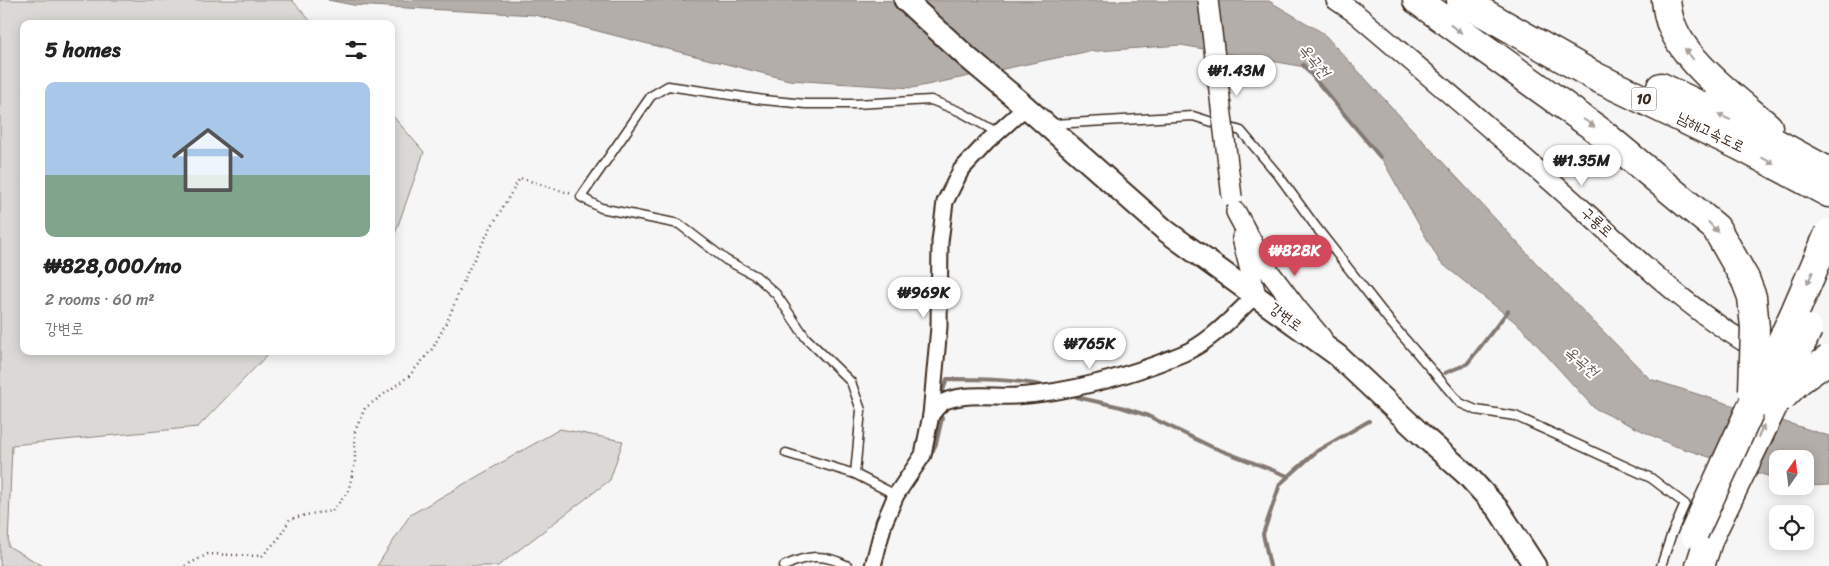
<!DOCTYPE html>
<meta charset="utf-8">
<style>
body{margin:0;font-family:Sriracha,"Poor Story",sans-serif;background:#f2f2f2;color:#222;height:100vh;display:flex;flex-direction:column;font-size:19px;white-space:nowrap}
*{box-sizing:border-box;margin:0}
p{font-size:16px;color:#767676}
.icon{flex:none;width:28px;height:28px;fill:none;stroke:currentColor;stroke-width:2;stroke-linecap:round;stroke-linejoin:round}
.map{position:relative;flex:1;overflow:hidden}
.sheet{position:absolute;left:20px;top:20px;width:375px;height:335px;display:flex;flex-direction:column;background:#fff;border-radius:10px;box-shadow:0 2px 12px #0003}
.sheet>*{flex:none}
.needle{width:32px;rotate:14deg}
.tools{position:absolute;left:1769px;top:450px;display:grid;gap:10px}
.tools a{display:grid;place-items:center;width:45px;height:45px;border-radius:10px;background:#fff;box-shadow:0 2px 12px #0003;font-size:25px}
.price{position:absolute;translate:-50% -42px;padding:0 11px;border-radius:18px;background:#fff;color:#222;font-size:16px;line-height:32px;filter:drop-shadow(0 1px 2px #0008)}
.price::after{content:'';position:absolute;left:50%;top:30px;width:15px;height:11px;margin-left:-8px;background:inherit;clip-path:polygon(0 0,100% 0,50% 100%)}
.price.active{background:#d1495b;color:#fff}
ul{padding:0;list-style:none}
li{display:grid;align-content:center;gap:10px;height:265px;padding:0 25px}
li span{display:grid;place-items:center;height:155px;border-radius:10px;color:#555}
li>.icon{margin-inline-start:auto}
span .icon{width:90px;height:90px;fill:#fffc;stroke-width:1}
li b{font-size:21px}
h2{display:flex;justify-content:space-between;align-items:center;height:60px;padding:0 25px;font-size:21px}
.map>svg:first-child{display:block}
.green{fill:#dbd9d6;stroke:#8b827a}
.water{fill:#b4aeaa;stroke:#847972}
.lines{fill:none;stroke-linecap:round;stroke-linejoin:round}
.stream{stroke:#847972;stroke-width:4}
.service-casing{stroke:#3b2a1e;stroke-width:11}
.minor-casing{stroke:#3b2a1e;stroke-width:19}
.tertiary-casing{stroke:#3b2a1e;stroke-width:22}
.secondary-casing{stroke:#3b2a1e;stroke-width:25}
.motorway-casing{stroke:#3b2a1e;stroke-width:31}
.path{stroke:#3b2a1e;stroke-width:2.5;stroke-dasharray:1 4;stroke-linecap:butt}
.service{stroke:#fff;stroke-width:8}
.minor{stroke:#fff;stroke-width:15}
.tertiary{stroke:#fff;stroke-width:19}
.secondary{stroke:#fff;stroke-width:21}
.motorway{stroke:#fff;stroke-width:28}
.tertiary-bridge-casing{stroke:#3b2a1e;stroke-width:22;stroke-linecap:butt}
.motorway-bridge-casing{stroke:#3b2a1e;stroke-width:31;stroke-linecap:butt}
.tertiary-bridge{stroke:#fff;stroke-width:19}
.motorway-bridge{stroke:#fff;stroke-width:28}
.oneway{fill:#a79f9a}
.labels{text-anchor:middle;stroke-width:4;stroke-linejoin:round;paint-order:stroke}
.shield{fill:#fff;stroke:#766a62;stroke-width:1}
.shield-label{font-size:14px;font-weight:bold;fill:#3b2a1e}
.street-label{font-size:15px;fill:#3b2a1e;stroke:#fff}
.water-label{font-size:16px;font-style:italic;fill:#65584f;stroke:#fff}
</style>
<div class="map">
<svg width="1829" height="566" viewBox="0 0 1829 566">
<rect width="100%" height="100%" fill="#f7f6f6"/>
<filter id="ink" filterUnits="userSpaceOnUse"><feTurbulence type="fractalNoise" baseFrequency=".02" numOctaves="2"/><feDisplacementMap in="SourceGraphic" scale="10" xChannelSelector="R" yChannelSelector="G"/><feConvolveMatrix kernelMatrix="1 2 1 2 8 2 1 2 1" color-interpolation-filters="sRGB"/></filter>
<g filter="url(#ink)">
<g class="green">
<polygon points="0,0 292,0 313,24 24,24 24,351 271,351 198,427 12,445 8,546 43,566 0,566"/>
<polygon points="391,114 424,152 391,245"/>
<polygon points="560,429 623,441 610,480 498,566 377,566 410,515"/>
</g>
<polygon class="water" points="328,0 1269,1 1323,33 1538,265 1650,379 1829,436 1829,485 1805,486 1805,459 1778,459 1777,479 1672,445 1594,408 1520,326 1440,262 1383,161 1305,67 1181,45 1085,52 912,88 789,80 535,15 353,5"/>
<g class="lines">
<g class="stream">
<polyline points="1303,65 1380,157"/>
<polyline points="1445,373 1467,364 1508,311"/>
<path d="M 942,393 L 947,379 C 980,379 1013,379 1045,386"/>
<polyline points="1076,397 1121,407 1146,415 1212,447 1288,476"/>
<polyline points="927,463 936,444 942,418"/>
<polyline points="1270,566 1263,534 1280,484 1317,451 1369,421"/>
</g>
<defs>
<g id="service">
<polyline points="1053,124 1193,116 1241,131 1279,176 1316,227 1392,324 1460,403 1476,410 1515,416 1651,478 1685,504 1671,536 1661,566"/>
<polyline points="786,453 855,474"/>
<polyline points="896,495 855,474 861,410 851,382 806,338 776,294 756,276 726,260 679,224 601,208 581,197 651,96 668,86 764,100 806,104 855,104 931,100 961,112 998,133"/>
<path d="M 784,566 C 808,555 823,553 848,566"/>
</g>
<g id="minor">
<path d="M 931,415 C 936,409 940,402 948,400 C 970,393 993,397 1016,396 C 1073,392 1129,376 1182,354 C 1211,342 1233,316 1256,295"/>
<polyline points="873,566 884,523 896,495 923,455 931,415 939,327 940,242 945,202 961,170 987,142 1026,107"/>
</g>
<g id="tertiary">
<path d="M 1336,0 L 1355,13 C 1430,77 1506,141 1580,207 C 1638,259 1694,316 1764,353"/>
<polyline points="1236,212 1265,266 1296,307 1322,338"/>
<polyline points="1242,238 1256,295"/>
</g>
<polyline id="secondary" points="905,0 968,58 1026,107 1166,231 1337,355 1421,434 1467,475 1498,509 1535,566"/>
<g id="motorway">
<polyline points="1417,0 1598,130 1716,228 1745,279"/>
<polyline points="1461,0 1596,77 1740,146 1829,193"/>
<path d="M 1666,0 C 1667,9 1668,18 1672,26 C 1686,63 1738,101 1768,127"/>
<polyline points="1661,87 1750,129 1829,172"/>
<polyline points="1700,566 1709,538 1773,406"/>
</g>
</defs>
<use href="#service" class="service-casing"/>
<use href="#minor" class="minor-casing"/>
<use href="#tertiary" class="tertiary-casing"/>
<use href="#secondary" class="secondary-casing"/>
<use href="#motorway" class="motorway-casing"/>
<polyline class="path" points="185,566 208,554 262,556 279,538 290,519 310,514 332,511 348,492 355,463 355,431 365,408 409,376 433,348 449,317 467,273 490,229 520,178 572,194"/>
<use href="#service" class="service"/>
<use href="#minor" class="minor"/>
<use href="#tertiary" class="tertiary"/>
<use href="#secondary" class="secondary"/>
<use href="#motorway" class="motorway"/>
<defs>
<polyline id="tertiary-bridge" points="1208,0 1232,197"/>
<g id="motorway-bridge">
<polyline points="1745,279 1752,297 1755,328 1753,391"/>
<polyline points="1782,397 1798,381 1829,359"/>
<polyline points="1773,406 1808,329"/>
<polyline points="1694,533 1795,312 1829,233"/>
</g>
</defs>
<use href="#tertiary-bridge" class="tertiary-bridge-casing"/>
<use href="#motorway-bridge" class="motorway-bridge-casing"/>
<use href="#tertiary-bridge" class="tertiary-bridge"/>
<use href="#motorway-bridge" class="motorway-bridge"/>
</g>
<defs><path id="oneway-solid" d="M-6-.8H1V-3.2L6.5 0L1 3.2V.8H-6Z" transform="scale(1.25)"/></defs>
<g class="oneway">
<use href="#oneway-solid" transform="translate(1456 29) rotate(36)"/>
<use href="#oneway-solid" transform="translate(1689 54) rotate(-128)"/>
<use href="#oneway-solid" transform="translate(1724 117) rotate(-155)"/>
<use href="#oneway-solid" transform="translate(1589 123) rotate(35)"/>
<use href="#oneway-solid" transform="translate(1768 161) rotate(28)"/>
<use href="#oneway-solid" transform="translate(1713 227) rotate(47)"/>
<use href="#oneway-solid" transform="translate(1810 278) rotate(113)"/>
<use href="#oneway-solid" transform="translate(1761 431) rotate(-64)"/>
</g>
</g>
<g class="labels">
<rect class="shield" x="1631.5" y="87.5" width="25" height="23" rx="4"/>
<g class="shield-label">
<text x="1644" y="104">10</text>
</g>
<g class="street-label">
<text transform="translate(1711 132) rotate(26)" y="5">남해고속도로</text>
<text transform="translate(1597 222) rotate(42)" y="5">구룡로</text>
<text transform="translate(1286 317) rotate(37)" y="5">강변로</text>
</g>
<g class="water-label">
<text transform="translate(1315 60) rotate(50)" y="6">옥곡천</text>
<text transform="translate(1582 361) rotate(40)" y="6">옥곡천</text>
</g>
</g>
</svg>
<div class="tools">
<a><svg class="needle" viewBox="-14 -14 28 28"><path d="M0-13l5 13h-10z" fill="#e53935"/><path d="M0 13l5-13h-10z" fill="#767676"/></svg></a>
<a><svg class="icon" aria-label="locate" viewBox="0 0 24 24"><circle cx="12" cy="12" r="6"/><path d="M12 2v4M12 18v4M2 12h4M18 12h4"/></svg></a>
</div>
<b class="price" style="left:1237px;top:97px">₩1.43M</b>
<b class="price" style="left:1582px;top:187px">₩1.35M</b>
<b class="price active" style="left:1295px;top:277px">₩828K</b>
<b class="price" style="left:924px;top:319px">₩969K</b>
<b class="price" style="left:1090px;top:370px">₩765K</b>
<section class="sheet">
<h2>5 homes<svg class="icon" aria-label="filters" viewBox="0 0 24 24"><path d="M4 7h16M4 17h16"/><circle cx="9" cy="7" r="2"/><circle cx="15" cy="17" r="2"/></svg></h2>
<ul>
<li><span style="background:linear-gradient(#a9c7e8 60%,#7fa58c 0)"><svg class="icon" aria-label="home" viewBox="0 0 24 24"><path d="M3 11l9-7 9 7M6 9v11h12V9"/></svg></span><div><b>₩828,000/mo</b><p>2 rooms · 60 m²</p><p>강변로</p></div></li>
</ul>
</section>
</div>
